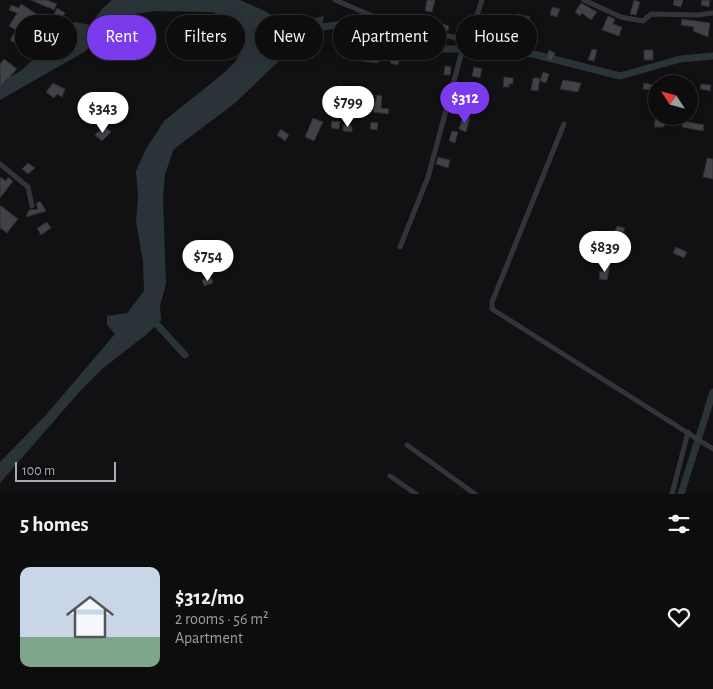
<!DOCTYPE html>
<meta charset="utf-8">
<style>
body{margin:0;font-family:"Alegreya Sans",sans-serif;background:#1b1b1c;color:#f1f3f6;height:100vh;display:flex;flex-direction:column;font-size:19px;white-space:nowrap}
*{box-sizing:border-box;margin:0}
p{font-size:16px;color:#9a9c9e}
.icon{flex:none;width:28px;height:28px;fill:none;stroke:currentColor;stroke-width:2;stroke-linecap:round;stroke-linejoin:round}
.map{position:relative;height:494px;overflow:hidden}
.details{display:flex;flex-direction:column;background:#0d0d0e;flex:1}
.details>*{flex:none}
.banner{position:absolute;left:15px;top:15px;width:684px;height:45px;display:flex;gap:10px}
.needle{width:32px;rotate:306deg}
.tools{position:absolute;left:648px;top:75px;display:grid;gap:10px}
.tools a{display:grid;place-items:center;width:50px;height:50px;border-radius:50%;background:#0d0d0e;box-shadow:0 2px 12px #0003,0 0 0 1px #2d2d2e;font-size:25px}
.scale{position:absolute;left:15px;bottom:12px;width:101px;box-sizing:border-box;padding-left:5px;border:2px solid #a3abb3;border-top:0;font-size:14px;line-height:18px;white-space:nowrap;color:#a3abb3;-webkit-text-stroke:4px #0c0c0d;paint-order:stroke}
.price{position:absolute;translate:-50% -42px;padding:0 11px;border-radius:18px;background:#fff;color:#222;font-size:16px;line-height:32px;filter:drop-shadow(0 1px 2px #0008)}
.price::after{content:'';position:absolute;left:50%;top:30px;width:15px;height:11px;margin-left:-8px;background:inherit;clip-path:polygon(0 0,100% 0,50% 100%)}
.price.active{background:#7c3aed;color:#fff}
ul{padding:0;list-style:none}
li{display:flex;align-items:center;gap:15px;height:125px;padding:0 20px}
li+li{border-top:1px solid #2d2d2e}
li span{display:grid;place-items:center;flex:none;width:140px;height:100px;border-radius:10px;color:#555}
li>.icon{margin-inline-start:auto}
span .icon{width:60px;height:60px;fill:#fffc;stroke-width:1}
li b{font-size:21px}
h2{display:flex;justify-content:space-between;align-items:center;height:60px;padding:0 20px;font-size:21px}
.chip{padding:0 18px;border-radius:22px;background:#0d0d0e;box-shadow:0 2px 12px #0003,0 0 0 1px #2d2d2e;font-size:18px;line-height:45px}
.chip.active{background:#7c3aed;color:#fff}
.map>svg:first-child{display:block}
.water{fill:#2a3438}
.lines{fill:none;stroke-linecap:round;stroke-linejoin:round}
.canal{stroke:#2a3438;stroke-width:7}
.building{fill:#404246;stroke:#2b2c2e}
.minor{stroke:#323437;stroke-width:5}
</style>
<div class="map">
<svg width="713" height="494" viewBox="0 0 713 494">
<rect width="100%" height="100%" fill="#111113"/>
<polygon class="water" points="112,0 240,0 265,11 287,24 324,16 321,30 299,34 281,59 235,103 174,149 165,174 163,198 166,284 160,306 161,320 147,334 102,369 81,390 0,483 0,462 45,416 115,334 107,325 107,316 127,313 144,291 143,261 136,222 138,197 136,171 146,149 164,121 224,73 235,62 243,48 242,33 232,19 212,12 155,11 135,14 120,25 105,32 84,52 0,100 0,76 12,76 23,69 74,22 90,25 102,9"/>
<g class="lines">
<g class="canal">
<polyline points="312,28 338,25 438,49 492,49 533,54 620,76 680,59 713,56"/>
<polyline points="151,318 185,355"/>
<polyline points="681,494 713,392"/>
</g>
</g>
<g class="building">
<polygon points="30,0 47,0 57,4 54,10"/>
<polygon points="427,0 435,0 432,12 425,11"/>
<polygon points="634,0 640,2 636,15 630,14"/>
<polygon points="674,0 683,0 681,7 673,5"/>
<polygon points="702,0 710,0 709,7 701,5"/>
<polygon points="581,3 597,12 591,20 582,13 580,16 575,12"/>
<polygon points="21,4 51,23 46,38 26,29 15,43 10,40 16,30 9,26 17,13 9,10 11,5 19,8"/>
<polygon points="552,7 560,9 557,17 550,15"/>
<polygon points="57,8 65,13 62,18 54,14"/>
<polygon points="517,14 530,17 528,25 516,22"/>
<polygon points="608,16 615,19 613,24 622,27 619,36 602,30"/>
<polygon points="412,19 432,27 430,31 409,26"/>
<polygon points="682,19 710,23 708,37 693,31 694,27 681,25"/>
<polygon points="432,21 449,26 448,31 434,29"/>
<polygon points="370,40 376,42 374,49 382,47 378,63 361,61 364,42 369,43"/>
<polygon points="47,43 54,47 47,57 40,51"/>
<polygon points="592,49 597,50 594,61 588,60"/>
<polygon points="549,50 555,53 552,61 546,59"/>
<rect x="644" y="50" width="9" height="10"/>
<polygon points="393,52 401,54 398,65 390,63"/>
<polygon points="4,59 17,69 0,87 0,64"/>
<polygon points="445,66 451,67 450,75 444,75"/>
<polygon points="474,67 482,69 480,78 472,76"/>
<polygon points="543,72 549,74 546,83 540,81"/>
<polygon points="504,77 513,78 513,84 509,84 509,87 503,87"/>
<polygon points="674,77 683,77 683,83 674,82"/>
<polygon points="533,78 540,78 538,91 531,90"/>
<polygon points="563,80 581,83 578,92 560,89"/>
<polygon points="53,83 65,89 62,97 57,94 54,98 46,92"/>
<polygon points="644,83 653,85 652,90 643,89"/>
<polygon points="701,84 711,85 710,91 700,89"/>
<polygon points="377,95 382,96 381,108 389,109 388,114 373,112"/>
<polygon points="474,97 479,98 476,113 471,112"/>
<polygon points="463,116 470,118 466,132 459,129"/>
<polygon points="656,116 666,116 664,127 654,127"/>
<polygon points="313,118 323,122 314,141 305,137"/>
<polygon points="332,121 340,122 339,129 331,128"/>
<polygon points="683,121 704,125 703,131 682,127"/>
<polygon points="371,122 378,123 377,130 370,129"/>
<polygon points="343,125 352,126 352,132 343,131"/>
<polygon points="104,126 111,132 102,141 95,135"/>
<polygon points="281,129 289,135 285,141 277,135"/>
<polygon points="452,131 458,132 455,143 449,141"/>
<polygon points="438,157 450,160 448,168 436,164"/>
<polygon points="707,158 713,159 713,179 703,177"/>
<polygon points="28,163 35,168 28,174 22,169"/>
<polygon points="0,177 6,181 8,177 13,181 0,198"/>
<polygon points="40,201 46,211 26,217 29,210 38,209 36,204"/>
<polygon points="0,205 18,219 7,233 0,228"/>
<polygon points="47,222 51,228 41,235 37,228"/>
<polygon points="617,226 625,228 622,236 614,233"/>
<polygon points="676,247 687,252 684,258 673,253"/>
<polygon points="611,260 607,280 599,279 600,271 603,272"/>
<polygon points="211,277 213,283 204,286 202,280"/>
</g>
<g class="lines">
<g class="minor">
<polyline points="335,0 403,29 428,36 440,34 465,40 470,37 482,0"/>
<polyline points="584,0 621,17 643,21 651,14 698,15 713,13"/>
<polyline points="564,124 492,302 492,309 713,449"/>
<polyline points="0,164 28,187 32,206"/>
<polyline points="400,247 428,177 465,40"/>
<polyline points="407,445 475,494"/>
<polyline points="390,476 416,494"/>
<polyline points="672,494 688,432"/>
</g>
</g>
</svg>
<div class="tools">
<a><svg class="needle" viewBox="-14 -14 28 28"><path d="M0-13l5 13h-10z" fill="#e53935"/><path d="M0 13l5-13h-10z" fill="#9a9c9e"/></svg></a>
</div>
<div class="scale">100 m</div>
<b class="price active" style="left:465px;top:124px">$312</b>
<b class="price" style="left:348px;top:128px">$799</b>
<b class="price" style="left:103px;top:134px">$343</b>
<b class="price" style="left:605px;top:273px">$839</b>
<b class="price" style="left:208px;top:282px">$754</b>
<div class="banner">
<a class="chip">Buy</a>
<a class="chip active">Rent</a>
<a class="chip">Filters</a>
<a class="chip">New</a>
<a class="chip">Apartment</a>
<a class="chip">House</a>
</div>
</div>
<section class="details">
<h2>5 homes<svg class="icon" aria-label="filters" viewBox="0 0 24 24"><path d="M4 7h16M4 17h16"/><circle cx="9" cy="7" r="2"/><circle cx="15" cy="17" r="2"/></svg></h2>
<ul>
<li><span style="background:linear-gradient(#c9d6e8 70%,#7fa58c 0)"><svg class="icon" aria-label="home" viewBox="0 0 24 24"><path d="M3 11l9-7 9 7M6 9v11h12V9"/></svg></span><div><b>$312/mo</b><p>2 rooms · 56 m²</p><p>Apartment</p></div><svg class="icon" aria-label="heart" viewBox="0 0 24 24"><path d="M12 20l-8-8c-3-5 5-10 8-4 3-6 11-1 8 4z"/></svg></li>
</ul>
</section>
